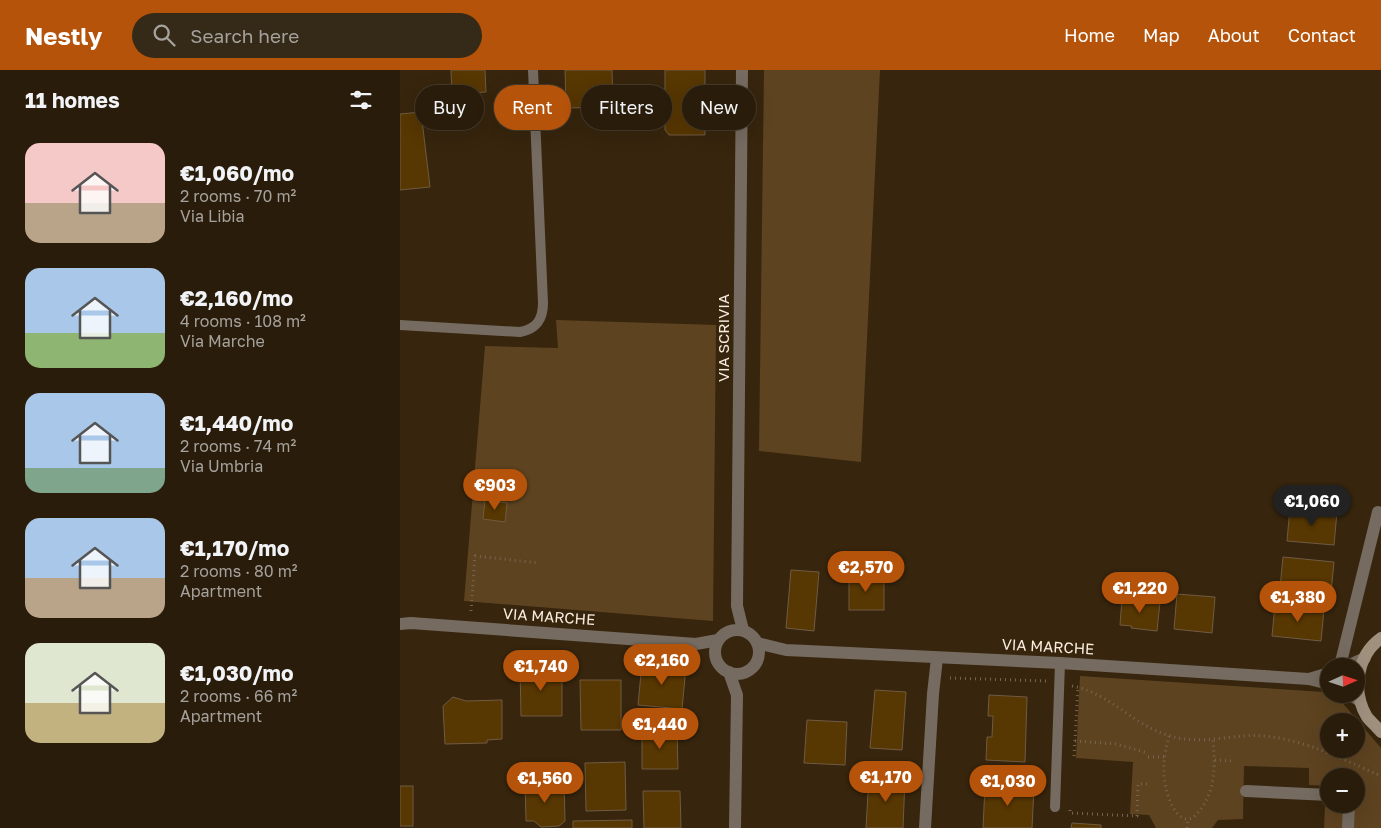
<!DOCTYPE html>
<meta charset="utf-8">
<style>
body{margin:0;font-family:"Golos Text",sans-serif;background:#352918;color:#f1f3f6;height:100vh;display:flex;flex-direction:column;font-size:19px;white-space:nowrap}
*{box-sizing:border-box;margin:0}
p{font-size:16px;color:#a5a19c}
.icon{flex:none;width:28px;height:28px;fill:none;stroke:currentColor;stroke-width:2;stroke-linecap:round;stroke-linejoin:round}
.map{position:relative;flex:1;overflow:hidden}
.drawer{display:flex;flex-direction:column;background:#291c0a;width:400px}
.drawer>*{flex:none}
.hud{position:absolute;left:15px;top:15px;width:475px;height:45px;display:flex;gap:10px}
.needle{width:32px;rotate:87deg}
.buttons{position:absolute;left:920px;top:588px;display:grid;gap:10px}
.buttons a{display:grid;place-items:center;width:45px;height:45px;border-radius:50%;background:#291c0a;box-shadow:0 5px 20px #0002,0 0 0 1px #453a2b;font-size:25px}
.price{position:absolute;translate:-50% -42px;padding:0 11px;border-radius:18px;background:#b45309;color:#fff;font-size:16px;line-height:32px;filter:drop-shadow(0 1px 2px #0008)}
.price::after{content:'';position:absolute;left:50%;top:30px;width:15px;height:11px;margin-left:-8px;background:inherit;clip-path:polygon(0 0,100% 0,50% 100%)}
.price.current{background:#222;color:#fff}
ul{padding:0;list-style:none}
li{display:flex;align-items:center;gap:15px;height:125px;padding:0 25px}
li span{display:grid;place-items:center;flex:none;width:140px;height:100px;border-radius:15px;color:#555}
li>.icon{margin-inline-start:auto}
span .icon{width:60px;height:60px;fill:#fffc;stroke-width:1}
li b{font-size:21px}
h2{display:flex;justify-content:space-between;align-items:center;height:60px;padding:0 25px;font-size:21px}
.pill{padding:0 18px;border-radius:22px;background:#291c0a;box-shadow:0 5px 20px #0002,0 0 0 1px #453a2b;font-size:18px;line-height:45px}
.pill.current{background:#b45309;color:#fff}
header{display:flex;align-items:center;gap:30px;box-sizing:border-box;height:70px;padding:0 25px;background:#b45309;color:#fff}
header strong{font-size:24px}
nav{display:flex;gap:28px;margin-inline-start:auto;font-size:18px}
.search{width:350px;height:45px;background:#352918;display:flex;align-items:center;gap:12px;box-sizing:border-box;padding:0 18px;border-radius:28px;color:#a5a19c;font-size:19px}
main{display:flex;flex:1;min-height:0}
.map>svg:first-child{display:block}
.green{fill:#5e4320;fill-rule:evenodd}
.building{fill:#573702;stroke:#705b43}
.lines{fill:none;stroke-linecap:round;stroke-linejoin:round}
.path{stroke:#766651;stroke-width:3;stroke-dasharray:1 4;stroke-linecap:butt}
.lane{stroke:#756b60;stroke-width:10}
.street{stroke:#756b60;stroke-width:12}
.secondary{stroke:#a0917f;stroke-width:12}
.labels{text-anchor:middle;stroke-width:4;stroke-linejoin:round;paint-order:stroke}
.street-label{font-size:15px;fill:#f8ecde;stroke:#37250d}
</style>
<header>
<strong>Nestly</strong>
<div class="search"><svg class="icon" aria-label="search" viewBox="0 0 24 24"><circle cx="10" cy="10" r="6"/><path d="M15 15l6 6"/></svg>Search here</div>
<nav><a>Home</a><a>Map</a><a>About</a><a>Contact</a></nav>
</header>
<main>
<section class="drawer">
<h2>11 homes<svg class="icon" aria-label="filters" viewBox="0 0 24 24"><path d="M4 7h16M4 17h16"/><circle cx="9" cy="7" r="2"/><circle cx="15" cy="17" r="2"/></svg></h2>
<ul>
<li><span style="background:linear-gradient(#f6c9c9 60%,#b9a48a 0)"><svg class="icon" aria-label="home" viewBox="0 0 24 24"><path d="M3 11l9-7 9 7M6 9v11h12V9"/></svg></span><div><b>€1,060/mo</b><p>2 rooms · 70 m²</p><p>Via Libia</p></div></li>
<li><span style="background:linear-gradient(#a9c7e8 65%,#8fb573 0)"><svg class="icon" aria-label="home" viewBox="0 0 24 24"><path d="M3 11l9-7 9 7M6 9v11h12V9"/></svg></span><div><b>€2,160/mo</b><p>4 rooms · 108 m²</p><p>Via Marche</p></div></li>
<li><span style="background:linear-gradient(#a9c7e8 75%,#7fa58c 0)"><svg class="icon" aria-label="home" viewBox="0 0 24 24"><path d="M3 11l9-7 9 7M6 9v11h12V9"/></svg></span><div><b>€1,440/mo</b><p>2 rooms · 74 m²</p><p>Via Umbria</p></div></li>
<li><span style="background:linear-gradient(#a9c7e8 60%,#b9a48a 0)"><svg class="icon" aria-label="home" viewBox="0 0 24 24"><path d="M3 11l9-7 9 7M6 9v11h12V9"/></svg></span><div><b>€1,170/mo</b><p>2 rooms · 80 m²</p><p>Apartment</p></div></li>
<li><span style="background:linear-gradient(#dfe7d0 60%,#c2b280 0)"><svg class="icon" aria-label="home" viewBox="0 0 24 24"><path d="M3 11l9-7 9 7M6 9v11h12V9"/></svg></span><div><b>€1,030/mo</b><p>2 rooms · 66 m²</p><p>Apartment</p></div></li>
</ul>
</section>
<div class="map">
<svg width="981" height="758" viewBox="0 0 981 758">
<rect width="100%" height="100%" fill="#37250d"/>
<g class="green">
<polygon points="364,0 480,0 461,392 359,381"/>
<polygon points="156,250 316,255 313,551 64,531 85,276 158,278"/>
<path d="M 680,606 L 924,622 L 940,630 L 981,678 L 981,758 L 924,758 L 926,716 L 909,715 L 909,698 L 844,696 L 843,749 L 818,750 L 812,758 L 756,758 L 749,745 L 730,744 L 733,692 L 676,688 ZM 929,651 L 956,651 L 956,679 L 929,679 ZM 929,706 L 956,706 L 956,734 L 929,734 Z"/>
</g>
<g class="building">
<polygon points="51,0 85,0 86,22 52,24"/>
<polygon points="165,0 212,0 213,37 166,38"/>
<polygon points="265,0 305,0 305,65 269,65 265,60"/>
<polygon points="21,42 30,117 0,120 0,44"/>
<polygon points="85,430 107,433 105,452 83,449"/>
<polygon points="890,438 937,442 934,475 887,471"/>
<polygon points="883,487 934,492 931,523 880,518"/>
<polygon points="391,500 419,502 414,561 386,558"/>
<rect x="449" y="506" width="35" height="34"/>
<polygon points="777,524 815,527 812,563 774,559"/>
<polygon points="722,528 760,532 757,561 731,558 732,556 720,555"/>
<polygon points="875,535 924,540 921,571 872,566"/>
<polygon points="242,593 286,597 282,639 238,635"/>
<polygon points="120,598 162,598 162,646 121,646"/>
<polygon points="180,610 221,610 221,660 181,660"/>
<polygon points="475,620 506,622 502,680 470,678"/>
<polygon points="589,625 627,627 625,692 586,690 587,667 592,667 593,646 588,646"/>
<polygon points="53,627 66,631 102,630 102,669 87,670 87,673 45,674 43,636"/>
<polygon points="407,650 447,652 445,695 404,693"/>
<polygon points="242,660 277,660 278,699 242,699"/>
<polygon points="225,692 226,740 186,741 185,693"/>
<polygon points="469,706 505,708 503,758 466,758"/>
<polygon points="125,713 164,713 165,751 159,756 141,757 134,751 126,751"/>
<rect x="0" y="716" width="13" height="40"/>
<polygon points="585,716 634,718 632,758 583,758"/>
<polygon points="243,721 280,721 281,758 244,758"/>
<polygon points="232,750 232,758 173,758 173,751"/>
<polygon points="672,753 701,755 701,758 671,758"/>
</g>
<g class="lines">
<g class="path">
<polyline points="71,541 75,486 139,493"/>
<polyline points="550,608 646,611"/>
<path d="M 672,616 C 710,623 734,656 770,666 C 805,676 832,663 865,666 C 906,670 944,690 981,706"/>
<path d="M 769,666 C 766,678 763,691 764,704 C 764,716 772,749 788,749 C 793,749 797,744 800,740 C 816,720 815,694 813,670"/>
<polyline points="675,671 716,674 748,683"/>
<polyline points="674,686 678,617"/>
<polyline points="748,687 764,687"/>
<polyline points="815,690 832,691"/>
<polyline points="670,740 670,743 737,746 738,714 748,714"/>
<polyline points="787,758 788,749"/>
</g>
<g class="lane">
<path d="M 0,255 L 120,262 C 136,259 143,250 143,233 L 133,0"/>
<polyline points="655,737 660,593"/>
</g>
<g class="street">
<polyline points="342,0 337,536 343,560"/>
<polyline points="0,554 11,553 296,574 318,570"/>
<circle cx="337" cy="582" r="22"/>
<polyline points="357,573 386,580 660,593 909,609 929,614"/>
<polyline points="940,596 978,442"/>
<polyline points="947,596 965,588"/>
<polyline points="329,602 337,625 335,758"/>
<polyline points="909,609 929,603"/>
<polyline points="949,624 960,631"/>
<polyline points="846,721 929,725"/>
<polyline points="525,758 533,624 537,588"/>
<polyline points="948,758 949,734"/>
</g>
<path class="secondary" d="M 981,568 C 956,586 952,622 967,647 C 971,652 977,657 981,662"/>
</g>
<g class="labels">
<g class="street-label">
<text transform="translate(324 268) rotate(-90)" y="5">VIA SCRIVIA</text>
<text transform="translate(149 547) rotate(4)" y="5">VIA MARCHE</text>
<text transform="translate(648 577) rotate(3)" y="5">VIA MARCHE</text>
</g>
</g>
</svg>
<div class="buttons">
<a><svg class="needle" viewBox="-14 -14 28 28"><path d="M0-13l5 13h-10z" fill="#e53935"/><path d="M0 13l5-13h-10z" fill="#a5a19c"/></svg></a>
<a>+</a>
<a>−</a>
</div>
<b class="price" style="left:95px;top:441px">€903</b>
<b class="price current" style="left:912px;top:457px">€1,060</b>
<b class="price" style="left:466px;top:523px">€2,570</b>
<b class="price" style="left:740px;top:544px">€1,220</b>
<b class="price" style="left:898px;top:553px">€1,380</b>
<b class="price" style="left:262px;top:616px">€2,160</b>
<b class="price" style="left:141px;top:622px">€1,740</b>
<b class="price" style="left:260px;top:680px">€1,440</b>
<b class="price" style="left:486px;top:733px">€1,170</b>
<b class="price" style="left:145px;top:734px">€1,560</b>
<b class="price" style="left:608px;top:737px">€1,030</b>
<div class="hud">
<a class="pill">Buy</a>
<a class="pill current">Rent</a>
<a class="pill">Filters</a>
<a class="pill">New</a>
</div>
</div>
</main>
